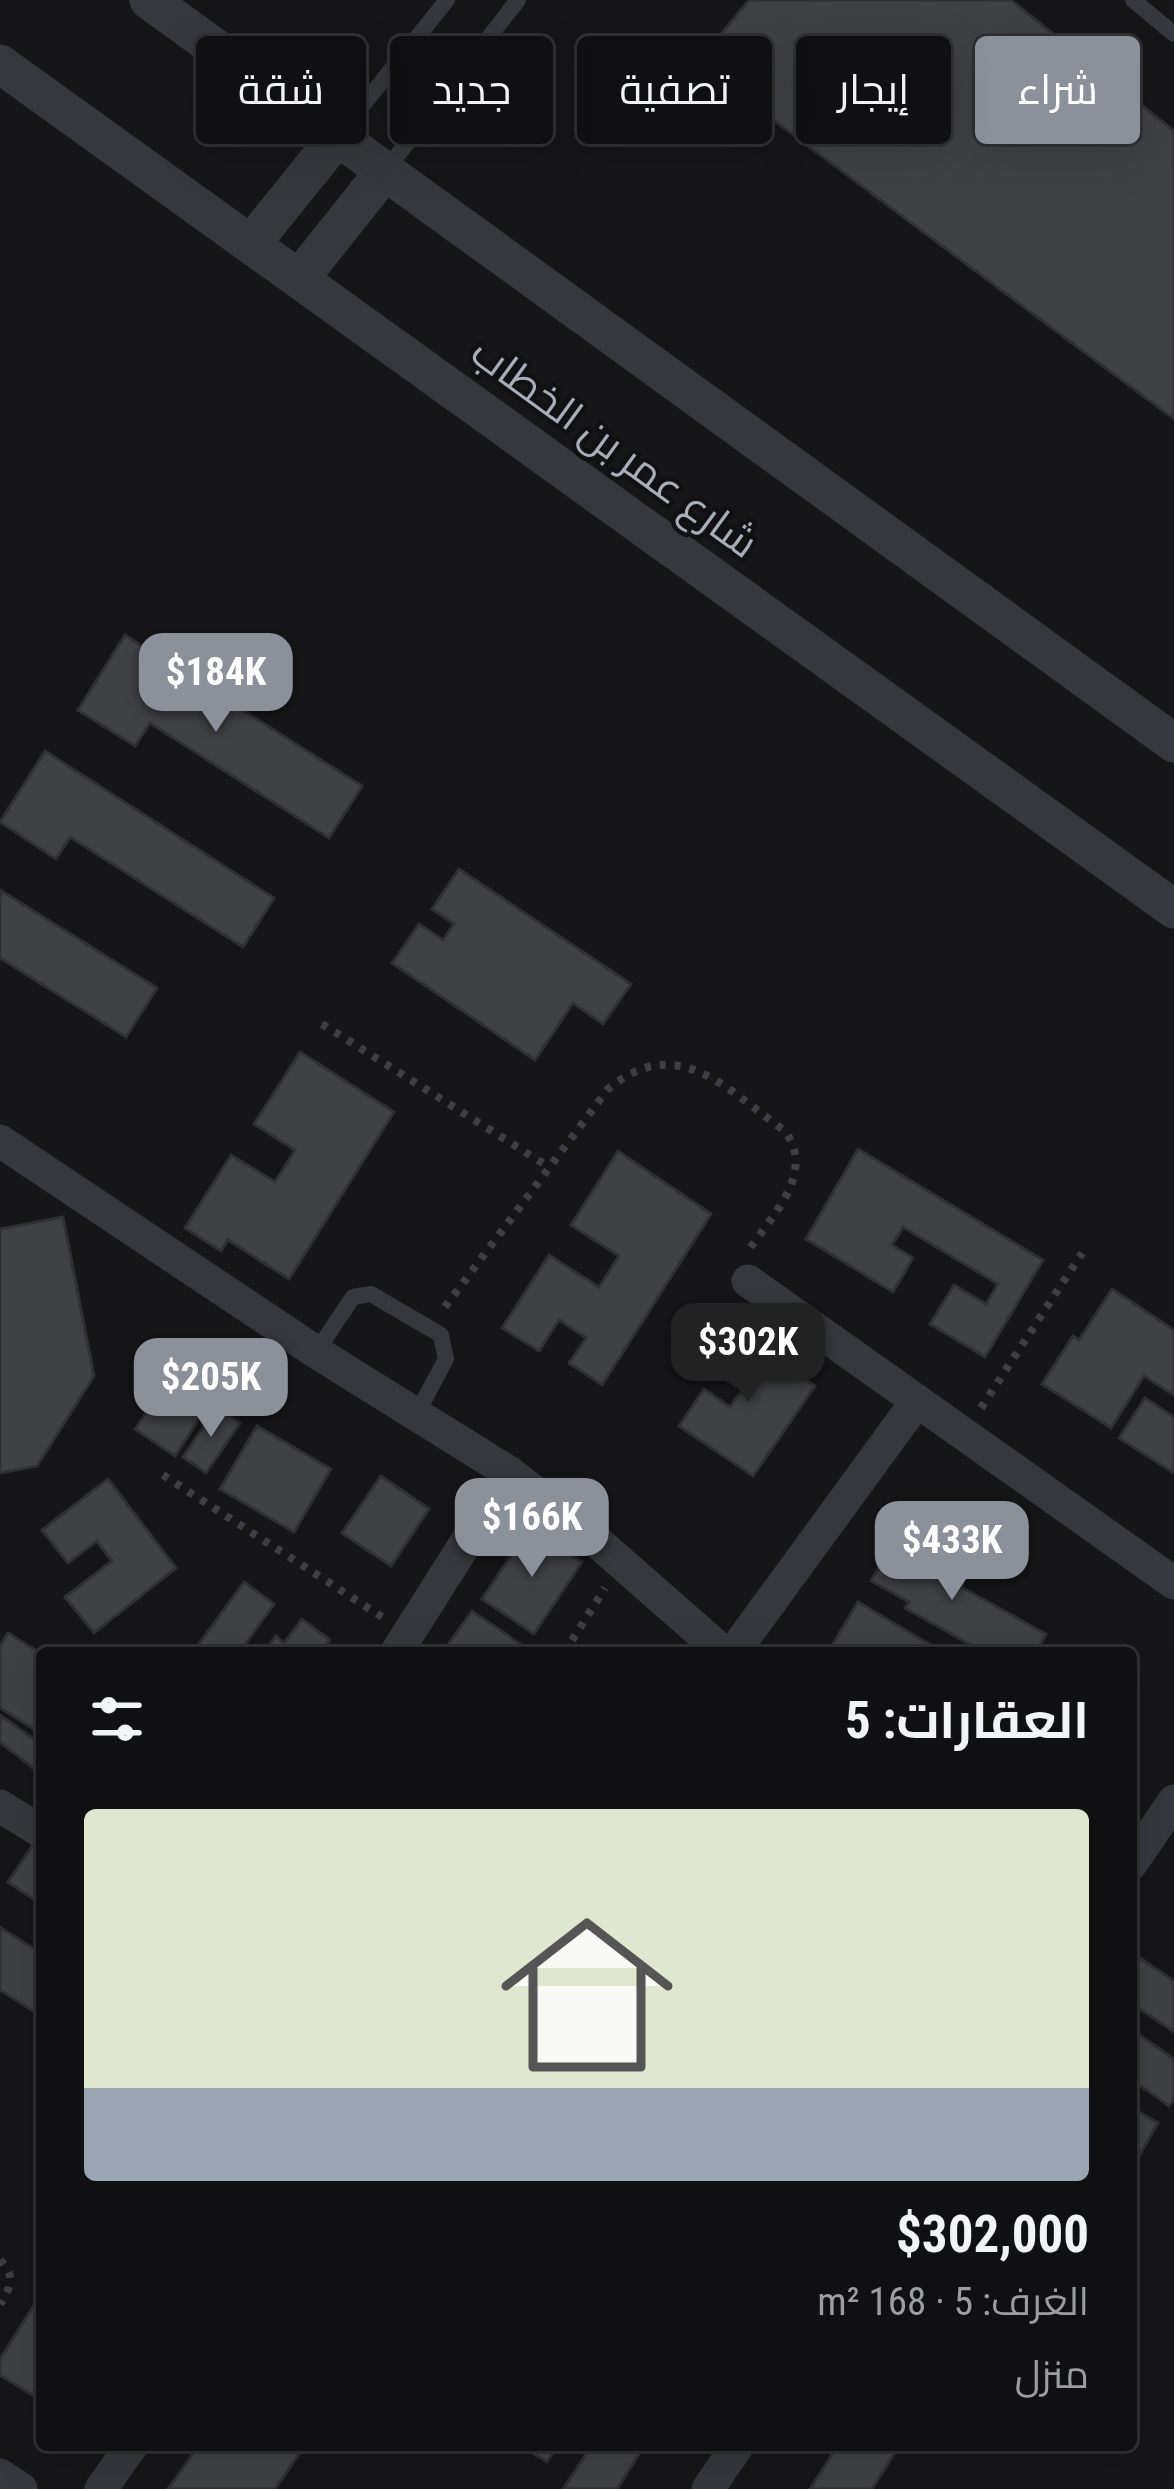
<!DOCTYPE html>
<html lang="ar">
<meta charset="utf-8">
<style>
body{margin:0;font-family:"Roboto Condensed",Cairo,sans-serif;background:#19191b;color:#f1f3f6;direction:rtl;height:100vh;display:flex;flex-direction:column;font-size:45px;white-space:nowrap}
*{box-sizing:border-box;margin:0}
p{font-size:39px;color:#9c9d9f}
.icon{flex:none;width:66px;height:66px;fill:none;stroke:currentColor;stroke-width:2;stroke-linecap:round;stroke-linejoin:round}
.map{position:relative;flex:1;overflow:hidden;direction:ltr}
.panel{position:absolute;left:36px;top:1647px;width:1101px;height:804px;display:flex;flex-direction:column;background:#101012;border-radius:12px;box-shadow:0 12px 48px #0002,0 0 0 3px #303032;direction:rtl}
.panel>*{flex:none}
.banner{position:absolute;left:36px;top:36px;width:1104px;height:108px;direction:rtl;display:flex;gap:24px}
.price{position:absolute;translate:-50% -102px;padding:0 27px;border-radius:24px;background:#8c9099;color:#fff;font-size:39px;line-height:78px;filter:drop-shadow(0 3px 6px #0008)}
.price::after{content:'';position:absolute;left:50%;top:72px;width:36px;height:27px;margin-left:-18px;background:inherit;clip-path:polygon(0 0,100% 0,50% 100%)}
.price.on{background:#222;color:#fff}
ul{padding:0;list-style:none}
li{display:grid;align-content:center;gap:24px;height:636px;padding:0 48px}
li+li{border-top:3px solid #303032}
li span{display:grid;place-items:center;height:372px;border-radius:12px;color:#555}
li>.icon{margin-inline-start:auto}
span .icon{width:216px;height:216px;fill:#fffc;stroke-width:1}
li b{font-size:51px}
h2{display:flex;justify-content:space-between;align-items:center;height:144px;padding:0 48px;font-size:51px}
.pill{padding:0 42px;border-radius:12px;background:#101012;box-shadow:0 12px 48px #0002,0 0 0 3px #303032;font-size:42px;line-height:108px}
.pill.on{background:#8c9099;color:#fff}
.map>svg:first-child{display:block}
.building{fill:#404145;stroke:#303034;stroke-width:3}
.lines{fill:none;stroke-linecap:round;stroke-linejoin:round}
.path{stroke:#3d3f44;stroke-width:8;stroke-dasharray:6 9;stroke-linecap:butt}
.service{stroke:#37383d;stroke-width:16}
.minor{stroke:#37383d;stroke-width:33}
.tertiary{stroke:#37383d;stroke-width:39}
.labels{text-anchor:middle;stroke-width:9;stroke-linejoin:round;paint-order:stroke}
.street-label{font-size:42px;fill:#a8adb8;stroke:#111113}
</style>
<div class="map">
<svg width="1174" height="2489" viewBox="0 0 1174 2489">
<rect width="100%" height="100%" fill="#161618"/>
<g class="building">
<polygon points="749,0 1011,0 1174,131 1174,419 697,63"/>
<polygon points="125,635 362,786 329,838 150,723 135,746 78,710"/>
<polygon points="45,751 274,898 243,947 70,837 56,859 0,822"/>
<polygon points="459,869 631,984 603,1024 573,1003 535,1060 392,963 419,924 443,940 454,924 432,909"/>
<polygon points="0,890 157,988 126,1037 0,958"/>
<polygon points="300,1052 394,1112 289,1279 228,1240 221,1251 185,1228 231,1155 275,1182 295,1150 254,1124"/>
<polygon points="858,1149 1043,1260 985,1357 930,1324 954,1285 986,1304 998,1284 903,1227 892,1245 913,1258 893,1292 806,1239"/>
<polygon points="618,1151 711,1214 602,1385 569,1363 586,1338 559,1320 539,1351 502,1328 549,1255 599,1287 619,1256 571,1225"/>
<polygon points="63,1217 94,1376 37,1466 0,1473 0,1229"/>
<polygon points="1112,1289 1174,1330 1174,1395 1144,1376 1111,1428 1042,1384 1073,1336 1079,1340"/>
<polygon points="736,1332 815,1386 753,1476 679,1426 704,1389 730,1407 742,1390 711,1369"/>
<polygon points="167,1382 206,1408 175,1456 135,1429"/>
<polygon points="1145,1398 1174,1417 1174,1473 1119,1438"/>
<polygon points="216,1408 240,1423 206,1473 183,1457"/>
<polygon points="257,1426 331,1469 294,1532 220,1489"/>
<polygon points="381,1476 429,1509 391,1566 342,1533"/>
<polygon points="108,1479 176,1568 94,1633 65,1597 112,1561 97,1541 68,1563 42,1530"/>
<polygon points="530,1527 582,1562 534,1634 482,1599"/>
<polygon points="895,1537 966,1577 961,1587 1046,1634 1036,1653 985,1653 905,1608 909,1602 871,1581"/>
<polygon points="244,1582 274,1604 239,1653 210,1653 198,1645"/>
<polygon points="858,1602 936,1648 933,1653 828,1652"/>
<polygon points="472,1611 525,1647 521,1653 442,1653"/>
<polygon points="302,1619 330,1640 320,1653 262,1653 276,1636 284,1643"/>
<polygon points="8,1633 42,1654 42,1734 0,1708 0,1646"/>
<polygon points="0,1715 42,1745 42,1775 0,1742"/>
<polygon points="34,1843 42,1848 42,1905 8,1882"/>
<polygon points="0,1927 42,1954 42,2003 36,2013 0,1990"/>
<polygon points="1140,1958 1174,1981 1174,2032 1131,2003 1131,1971"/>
<polygon points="1131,2029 1174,2059 1174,2099 1169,2106 1131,2079"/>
<polygon points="1131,2107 1158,2123 1131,2170"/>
<polygon points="38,2299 42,2302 42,2379 32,2395 0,2375 0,2359"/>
<polygon points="199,2445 301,2445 304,2447 275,2489 168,2489"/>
<polygon points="520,2445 558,2445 547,2462"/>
<polygon points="585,2445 645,2445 617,2489 563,2489 590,2448"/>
<polygon points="838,2445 900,2445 872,2489 810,2489"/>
</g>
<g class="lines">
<g class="path">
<polyline points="322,1024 549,1167"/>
<path d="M 445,1307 L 608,1089 C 678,1031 727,1090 785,1131 C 816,1174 772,1215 748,1251"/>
<polyline points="981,1408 1082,1253"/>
<polyline points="163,1475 382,1617"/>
<polyline points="564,1653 605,1588"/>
<polyline points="1131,2205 1133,2206"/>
<path d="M 0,2260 C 16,2276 11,2287 0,2304"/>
</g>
<g class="service">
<polyline points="1133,0 1174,34"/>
<polyline points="339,135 447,0"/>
<polyline points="386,170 518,0"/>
<polyline points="316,1352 353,1297 371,1294 441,1335 446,1359 416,1415"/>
</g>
<g class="minor">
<polyline points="0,1141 316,1352 510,1473 585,1531 724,1653"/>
<polyline points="748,1281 1174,1583"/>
<polyline points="396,1653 510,1473"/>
<polyline points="733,1653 917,1401"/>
<polyline points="0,1806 42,1832"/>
<polyline points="1131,1864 1174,1801"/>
<polyline points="0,2475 21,2489"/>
<polyline points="101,2489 132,2445"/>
<polyline points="708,2489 738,2445"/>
</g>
<g class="tertiary">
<polyline points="149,0 1174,743"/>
<polyline points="0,64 1174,909"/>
<polyline points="251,244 338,136"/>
<polyline points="299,279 385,171"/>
</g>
</g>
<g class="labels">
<g class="street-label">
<text transform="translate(615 447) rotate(36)" y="15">شارع عمر بن الخطاب</text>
</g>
</g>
</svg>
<b class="price" style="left:216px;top:735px">$184K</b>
<b class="price on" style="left:748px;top:1405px">$302K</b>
<b class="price" style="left:211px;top:1440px">$205K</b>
<b class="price" style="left:532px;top:1580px">$166K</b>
<b class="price" style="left:952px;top:1603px">$433K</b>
<div class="banner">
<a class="pill on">شراء</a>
<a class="pill">إيجار</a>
<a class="pill">تصفية</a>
<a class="pill">جديد</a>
<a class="pill">شقة</a>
</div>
<section class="panel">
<h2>العقارات: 5<svg class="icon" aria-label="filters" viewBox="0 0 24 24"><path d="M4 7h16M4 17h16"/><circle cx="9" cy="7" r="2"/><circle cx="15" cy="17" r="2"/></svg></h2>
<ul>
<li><span style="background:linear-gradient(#dfe7d0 75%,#9aa5b1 0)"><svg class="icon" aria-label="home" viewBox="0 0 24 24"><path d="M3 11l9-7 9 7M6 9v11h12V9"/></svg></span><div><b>$302,000</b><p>الغرف: 5 · 168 m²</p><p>منزل</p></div></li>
</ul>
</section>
</div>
